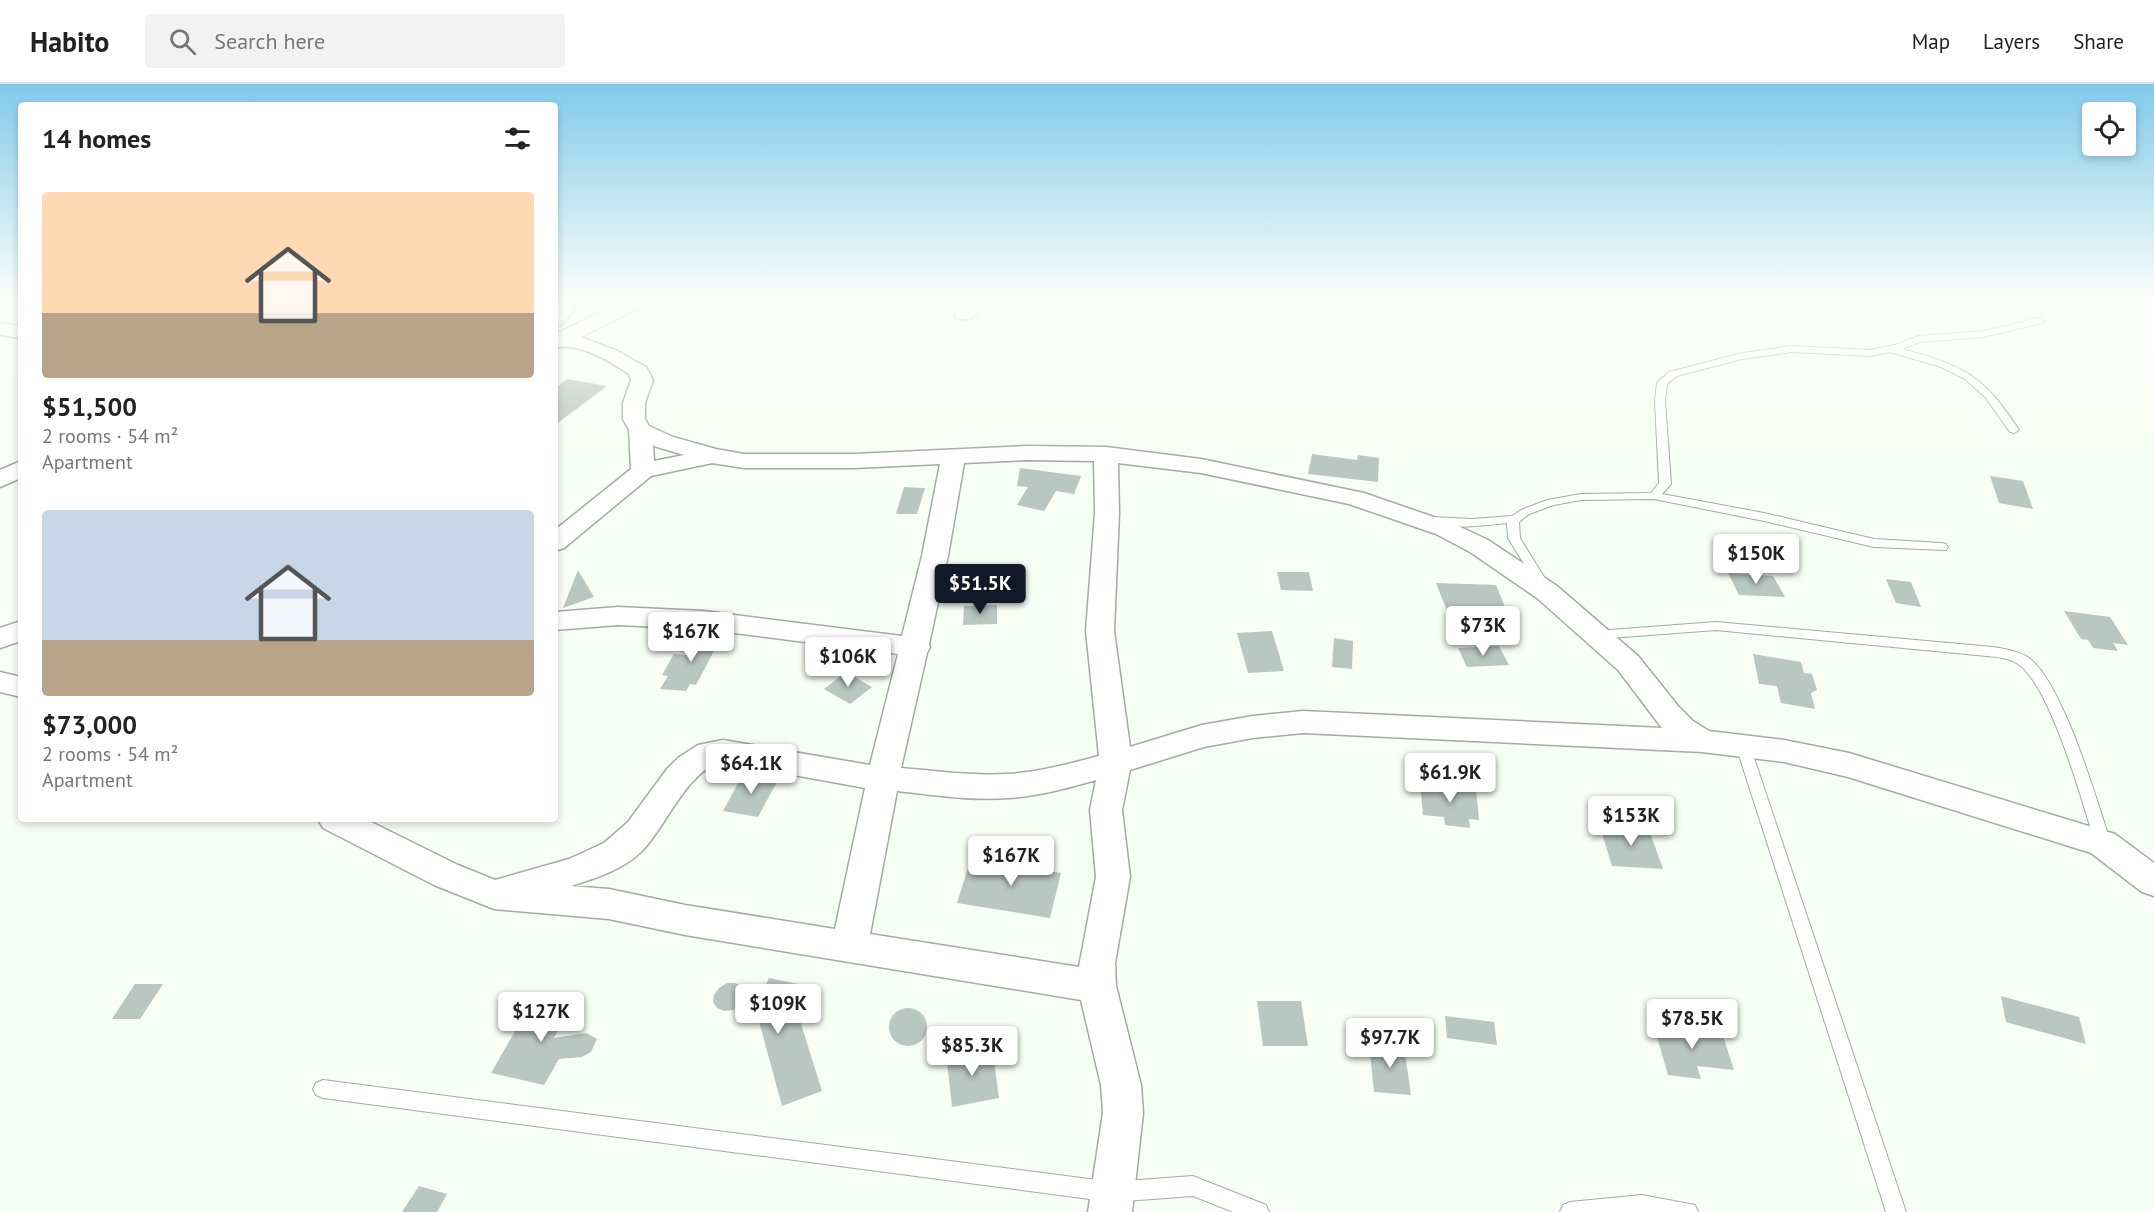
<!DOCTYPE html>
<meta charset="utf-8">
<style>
body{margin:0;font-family:"PT Sans",sans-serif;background:#f2f2f2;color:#222;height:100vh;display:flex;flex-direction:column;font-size:22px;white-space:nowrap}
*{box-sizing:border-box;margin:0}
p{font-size:20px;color:#767676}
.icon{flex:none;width:33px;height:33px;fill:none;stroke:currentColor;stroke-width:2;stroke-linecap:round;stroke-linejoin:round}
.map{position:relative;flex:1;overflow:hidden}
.drawer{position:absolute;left:18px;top:18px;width:540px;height:720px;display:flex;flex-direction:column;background:#fff;border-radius:6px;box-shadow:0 3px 9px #0003}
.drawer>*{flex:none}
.controls{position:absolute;left:2082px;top:18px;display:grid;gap:12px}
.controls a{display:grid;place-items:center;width:54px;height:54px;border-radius:6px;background:#fff;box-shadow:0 3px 9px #0003;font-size:30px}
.price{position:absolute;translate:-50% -51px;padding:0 14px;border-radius:6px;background:#fff;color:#222;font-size:20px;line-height:39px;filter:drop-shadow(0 2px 3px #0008)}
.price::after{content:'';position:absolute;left:50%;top:36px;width:18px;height:14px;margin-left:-9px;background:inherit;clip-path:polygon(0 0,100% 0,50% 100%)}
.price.on{background:#111827;color:#fff}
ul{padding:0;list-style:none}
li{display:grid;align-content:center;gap:12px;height:318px;padding:0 24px}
li span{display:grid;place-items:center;height:186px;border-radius:6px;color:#555}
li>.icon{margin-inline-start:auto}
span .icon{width:108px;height:108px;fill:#fffc;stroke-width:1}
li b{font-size:26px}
h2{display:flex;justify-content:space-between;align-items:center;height:72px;padding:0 24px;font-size:26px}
header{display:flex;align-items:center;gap:36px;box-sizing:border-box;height:84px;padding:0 30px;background:#fff;border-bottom:2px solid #e0e0e0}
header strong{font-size:28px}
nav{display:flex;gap:33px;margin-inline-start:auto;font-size:21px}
.search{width:420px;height:54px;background:#f2f2f2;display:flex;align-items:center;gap:15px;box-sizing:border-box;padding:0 21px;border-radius:6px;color:#767676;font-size:22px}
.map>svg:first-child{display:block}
.building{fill:#b8c7c2}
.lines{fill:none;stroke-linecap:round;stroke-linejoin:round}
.lane-casing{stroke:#a2aca1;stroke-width:2}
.street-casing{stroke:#a2aca1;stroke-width:3}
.lane{fill:#fff;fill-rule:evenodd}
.street{fill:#fff;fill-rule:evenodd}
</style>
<header>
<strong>Habito</strong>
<div class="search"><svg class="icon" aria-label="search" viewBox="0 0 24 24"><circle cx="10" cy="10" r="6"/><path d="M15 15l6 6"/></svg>Search here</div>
<nav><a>Map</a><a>Layers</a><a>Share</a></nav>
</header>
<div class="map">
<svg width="2154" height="1128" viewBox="0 0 2154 1128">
<rect width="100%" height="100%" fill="#f7fef5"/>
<g class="building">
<polygon points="567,295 607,302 555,341 555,305"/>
<polygon points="1312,370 1357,376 1358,371 1379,374 1378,398 1308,390"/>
<polygon points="1020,384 1081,392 1074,410 1056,407 1044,427 1017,421 1028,403 1017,402"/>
<polygon points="1990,392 2023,397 2033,425 1999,419"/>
<polygon points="904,403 925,404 917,430 896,430"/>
<polygon points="578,486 594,513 563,524"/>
<polygon points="1277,488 1309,488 1313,507 1281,506"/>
<polygon points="1728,489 1773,492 1785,513 1739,511"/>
<polygon points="1886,495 1911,498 1921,523 1896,519"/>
<polygon points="1436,499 1496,501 1507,528 1447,527"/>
<polygon points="997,521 997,540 963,541 964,522"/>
<polygon points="2064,527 2110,533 2128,561 2113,559 2118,567 2093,564 2088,556 2081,555"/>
<polygon points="701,547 723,550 696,601 690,600 686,607 660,605 668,592 662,591 674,570 686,571"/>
<polygon points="1272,547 1284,587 1248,589 1237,549"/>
<polygon points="1334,554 1353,557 1352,585 1332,583"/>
<polygon points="1499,562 1509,581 1467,583 1458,564"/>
<polygon points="1753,570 1801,578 1804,589 1812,590 1817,606 1811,609 1815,625 1781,619 1777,602 1759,600"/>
<polygon points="846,588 872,603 850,620 824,605"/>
<polygon points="744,688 779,694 758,733 723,727"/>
<polygon points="1420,699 1476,705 1479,736 1469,735 1470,744 1445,741 1444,733 1423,731"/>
<polygon points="1599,740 1648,743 1663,785 1612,782"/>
<polygon points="1012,773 1044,778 1042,786 1061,789 1050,834 957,819 971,774 1010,780"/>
<polygon points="769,894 798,900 792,911 822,1007 782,1022 753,915 733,926 724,927 717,924 713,918 714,911 719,904 727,899 735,899 762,908"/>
<polygon points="135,900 163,900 140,935 112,935"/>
<polygon points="536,911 574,917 554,954 586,949 597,955 591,968 582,973 559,975 544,1001 491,989"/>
<polygon points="2001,912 2079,933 2086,960 2006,938"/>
<polygon points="1257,917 1301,917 1308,962 1263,962"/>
<circle cx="908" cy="943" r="19"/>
<polygon points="1445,932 1494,938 1497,961 1447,954"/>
<polygon points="1653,939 1721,946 1734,986 1697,982 1701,995 1668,991"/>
<polygon points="1369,959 1404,962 1411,1011 1374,1008"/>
<polygon points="992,963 999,1014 952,1023 946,970"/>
<polygon points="419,1102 447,1110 437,1128 402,1128"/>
</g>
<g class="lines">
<defs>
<g id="lane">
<path d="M 2039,234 L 2044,237 L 2042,239 L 1983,253 L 1920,258 L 1902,265 C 1965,282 1983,291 2019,346 L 2014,349 L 2010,348 L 1985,313 L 1965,295 L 1941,283 L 1890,268 L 1870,272 L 1792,268 L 1742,275 L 1677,292 L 1667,300 L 1665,317 L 1671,400 L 1662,410 L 1764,429 L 1874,455 L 1942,459 L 1946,460 L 1948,463 L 1946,466 L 1874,463 L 1764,437 L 1654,415 L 1581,416 L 1554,421 L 1529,430 L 1519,438 L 1520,454 L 1549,501 L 1543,505 L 1539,504 L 1508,454 L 1507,439 C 1490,441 1437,447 1425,437 L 1431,433 L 1472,435 L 1512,432 L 1521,426 L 1547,416 L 1581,410 L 1651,409 L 1659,399 L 1655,317 L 1657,299 L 1669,288 L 1742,269 L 1792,262 L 1870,266 L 1895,261 L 1919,252 L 1983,247 Z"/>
<path d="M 1716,538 L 1993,563 C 2005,565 2019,567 2029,574 C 2061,598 2092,701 2105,741 L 2111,759 L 2109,763 L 2103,765 L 2097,763 L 2095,759 C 2083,719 2050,601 2018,580 C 2009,574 1997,573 1987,572 L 1716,546 L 1597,555 L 1590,551 L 1597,547 Z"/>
<polygon points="1743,657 1748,658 1750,662 1906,1128 1886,1128 1736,662 1738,658"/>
<polygon points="323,996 1112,1098 1193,1092 1266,1121 1269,1128 1233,1128 1193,1112 1112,1118 323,1014 316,1011 313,1005 316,999"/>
<polygon points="1642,1111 1695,1121 1698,1128 1560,1128 1563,1121 1570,1118"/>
</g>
<g id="street">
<polygon points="564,215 584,215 562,240 555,242 555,225"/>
<path d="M 626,215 L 651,215 L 649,219 L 581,253 L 617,267 L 646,283 L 653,296 L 645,319 L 645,335 L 649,342 L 673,353 L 716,365 L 744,370 L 854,370 L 1027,362 L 1106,363 L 1201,375 L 1364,409 L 1454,440 L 1488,456 L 1557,502 L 1638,572 L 1678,622 L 1693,637 L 1709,647 L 1784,656 L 1849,669 L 2115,750 L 2154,779 L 2154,812 L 2142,808 L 2091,769 L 1848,693 L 1784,678 L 1702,668 L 1303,649 L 1253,654 L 1204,663 L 1130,686 L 1122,726 L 1130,793 L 1115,879 L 1116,902 L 1141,1001 L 1143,1029 L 1132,1128 L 1088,1128 L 1103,1029 L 1101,1001 L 1081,916 L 685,851 L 609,835 L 494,825 L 434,801 L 323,744 L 318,735 L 365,735 L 458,781 L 495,796 L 569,775 L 604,759 L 628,738 L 667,685 L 678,674 L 698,661 L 723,656 L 870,681 L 898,570 L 703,545 L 618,541 L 555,546 L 555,528 L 618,523 L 703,527 L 902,552 L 922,472 L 940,380 L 854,384 L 744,384 L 712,379 L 651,392 L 564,464 L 555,467 L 555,446 L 631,385 L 629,346 L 623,335 L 623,319 L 631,296 L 629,290 C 609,277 579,258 555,264 L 555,247 L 560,248 ZM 653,361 L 657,363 L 684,371 L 654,377 ZM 1027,376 L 1094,377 L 1095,429 L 1086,547 L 1099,672 C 1069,680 1039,688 1008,690 C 972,692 937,687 901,684 L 927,569 L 930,563 L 929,560 L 948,472 L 964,379 ZM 1118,379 L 1201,389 L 1349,420 L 1436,450 L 1470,468 L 1537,514 L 1618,586 L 1662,644 L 1303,627 L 1253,632 L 1202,641 L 1130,663 L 1114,547 L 1119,429 ZM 723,678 L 865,704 L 835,845 L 685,821 L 609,805 L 571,802 C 596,794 622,786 641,768 C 665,745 688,684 723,678 ZM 1096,696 L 1090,726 L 1096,793 L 1079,883 L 870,850 L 897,707 C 934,711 971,717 1009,714 C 1039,712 1068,704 1096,696 Z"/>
<polygon points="969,215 990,215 971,235 957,235 954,231"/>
<polygon points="0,239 21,242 21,254 0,251"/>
<polygon points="21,377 21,394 0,403 0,386"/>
<polygon points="21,537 21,557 0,564 0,544"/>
<polygon points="0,588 21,593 21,613 0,608"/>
</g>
</defs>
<use href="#lane" class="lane-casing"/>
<use href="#street" class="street-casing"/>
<use href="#lane" class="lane"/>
<use href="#street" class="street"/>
</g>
<linearGradient id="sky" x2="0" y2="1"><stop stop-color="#81caeb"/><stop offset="0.58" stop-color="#fbfffa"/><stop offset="1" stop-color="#fbfffa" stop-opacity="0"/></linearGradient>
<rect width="2154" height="373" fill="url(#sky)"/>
</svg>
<div class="controls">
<a><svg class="icon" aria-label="locate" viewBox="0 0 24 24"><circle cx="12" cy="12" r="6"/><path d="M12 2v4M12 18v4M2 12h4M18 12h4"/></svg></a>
</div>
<b class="price" style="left:1756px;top:501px">$150K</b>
<b class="price on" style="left:980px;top:531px">$51.5K</b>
<b class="price" style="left:1483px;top:573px">$73K</b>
<b class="price" style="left:691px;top:579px">$167K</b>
<b class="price" style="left:848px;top:604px">$106K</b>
<b class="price" style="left:751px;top:711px">$64.1K</b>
<b class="price" style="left:1450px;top:720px">$61.9K</b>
<b class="price" style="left:1631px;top:763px">$153K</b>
<b class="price" style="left:1011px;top:803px">$167K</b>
<b class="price" style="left:778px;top:951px">$109K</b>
<b class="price" style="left:541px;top:959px">$127K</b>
<b class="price" style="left:1692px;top:966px">$78.5K</b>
<b class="price" style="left:1390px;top:985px">$97.7K</b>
<b class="price" style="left:972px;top:993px">$85.3K</b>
<section class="drawer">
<h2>14 homes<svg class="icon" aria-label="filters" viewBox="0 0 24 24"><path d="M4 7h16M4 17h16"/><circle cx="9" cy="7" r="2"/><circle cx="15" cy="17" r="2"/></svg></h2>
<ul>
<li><span style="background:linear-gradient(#ffd9b3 65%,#b9a48a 0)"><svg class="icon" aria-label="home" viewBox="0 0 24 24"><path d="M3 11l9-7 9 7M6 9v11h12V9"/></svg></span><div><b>$51,500</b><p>2 rooms · 54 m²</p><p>Apartment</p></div></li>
<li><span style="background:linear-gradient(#c9d6e8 70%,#b9a48a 0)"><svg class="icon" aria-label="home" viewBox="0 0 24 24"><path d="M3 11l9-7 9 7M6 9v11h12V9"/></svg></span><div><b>$73,000</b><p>2 rooms · 54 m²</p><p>Apartment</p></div></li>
</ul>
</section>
</div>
